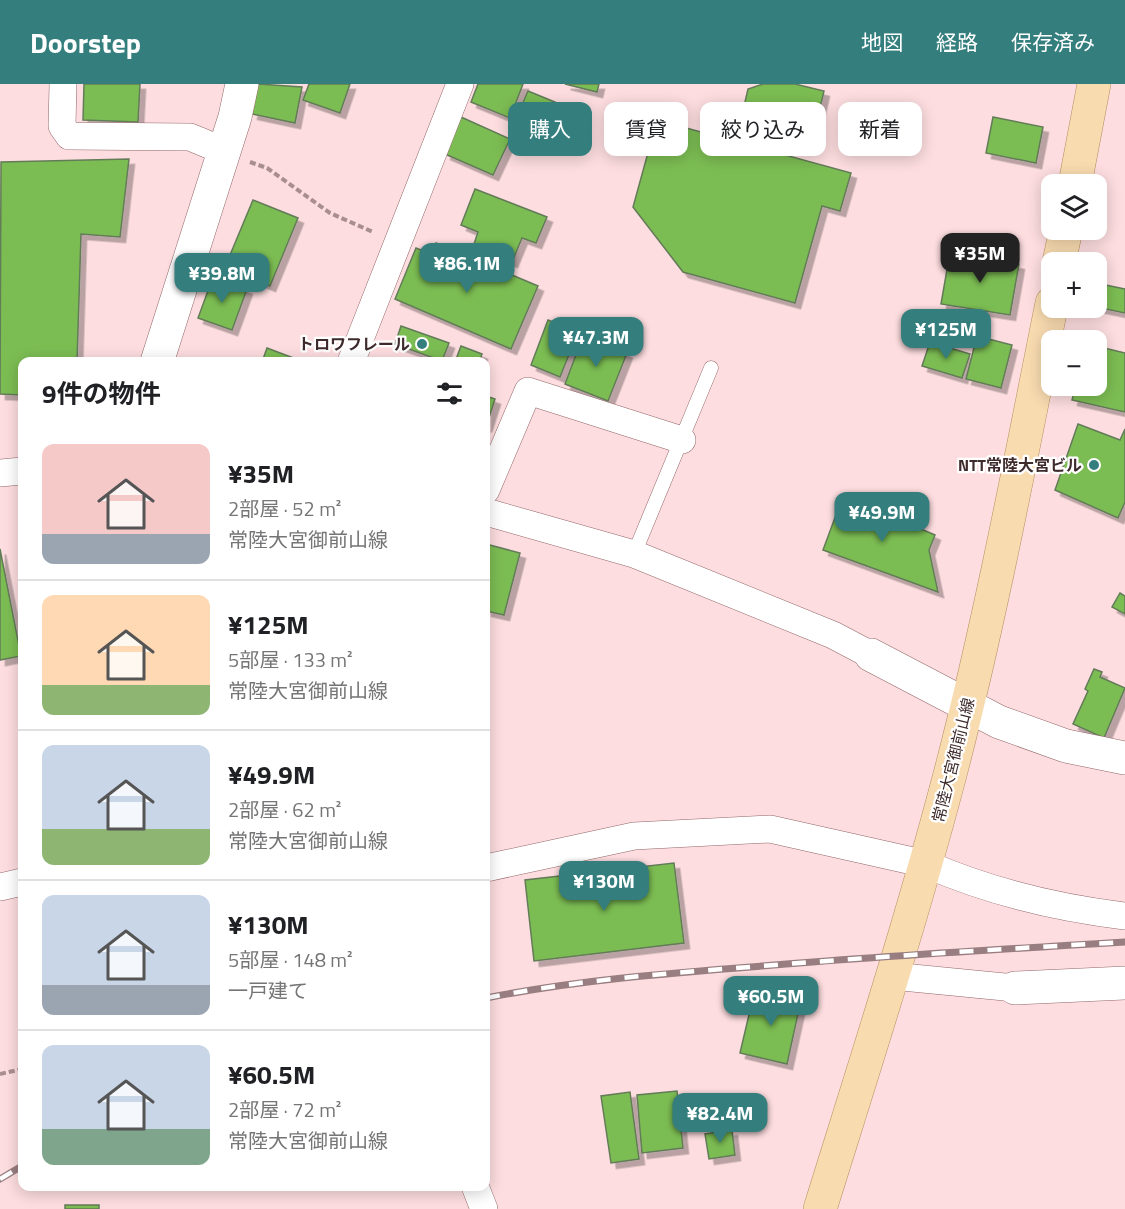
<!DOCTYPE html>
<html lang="ja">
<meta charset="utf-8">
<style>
body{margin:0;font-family:"Titillium Web","Noto Sans JP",sans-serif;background:#f2f2f2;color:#202124;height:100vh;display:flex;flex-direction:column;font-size:22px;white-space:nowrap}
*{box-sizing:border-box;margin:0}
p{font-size:20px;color:#757577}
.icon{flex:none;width:33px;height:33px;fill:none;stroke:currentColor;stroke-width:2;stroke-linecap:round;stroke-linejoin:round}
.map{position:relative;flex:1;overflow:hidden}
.sheet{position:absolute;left:18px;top:273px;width:472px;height:834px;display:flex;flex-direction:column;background:#fff;border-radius:12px;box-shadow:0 3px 15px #0003}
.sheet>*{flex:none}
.guide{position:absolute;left:508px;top:18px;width:526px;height:54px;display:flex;gap:12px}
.buttons{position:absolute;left:1041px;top:90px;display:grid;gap:12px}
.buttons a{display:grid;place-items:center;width:66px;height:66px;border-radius:12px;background:#fff;box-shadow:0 3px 15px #0003;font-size:30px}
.price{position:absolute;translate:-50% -51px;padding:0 14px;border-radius:12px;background:#357e7e;color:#fff;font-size:20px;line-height:39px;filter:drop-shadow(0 2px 3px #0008)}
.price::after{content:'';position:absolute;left:50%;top:36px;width:18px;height:14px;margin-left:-9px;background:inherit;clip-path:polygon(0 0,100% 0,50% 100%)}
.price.selected{background:#222;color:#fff}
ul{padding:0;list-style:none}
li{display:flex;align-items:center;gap:18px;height:150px;padding:0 24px}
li+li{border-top:2px solid #e0e0e0}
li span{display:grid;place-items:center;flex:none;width:168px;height:120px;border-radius:12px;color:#555}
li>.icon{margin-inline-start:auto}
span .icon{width:72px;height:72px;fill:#fffc;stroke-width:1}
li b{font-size:26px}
h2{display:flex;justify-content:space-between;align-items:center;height:72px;padding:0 24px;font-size:26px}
.tag{padding:0 21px;border-radius:12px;background:#fff;box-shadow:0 3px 15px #0003;font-size:21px;line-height:54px}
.tag.selected{background:#357e7e;color:#fff}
header{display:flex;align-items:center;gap:36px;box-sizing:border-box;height:84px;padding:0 30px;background:#357e7e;color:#fff}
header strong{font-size:28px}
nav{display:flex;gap:33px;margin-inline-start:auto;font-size:21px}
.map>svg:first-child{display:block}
.building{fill:#7bbd52;stroke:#647b59;stroke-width:1.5;filter:url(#shadow)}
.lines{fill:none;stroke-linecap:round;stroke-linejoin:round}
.service-casing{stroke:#936769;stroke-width:15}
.minor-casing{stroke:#936769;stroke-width:28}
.tertiary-casing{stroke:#936769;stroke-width:34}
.primary-casing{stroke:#b58e60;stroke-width:34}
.path{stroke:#a98e90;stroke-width:4;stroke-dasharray:6 3;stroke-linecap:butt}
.service{stroke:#fff;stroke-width:14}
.minor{stroke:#fff;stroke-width:27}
.tertiary{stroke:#fff;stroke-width:33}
.primary{stroke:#f9dbb0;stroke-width:33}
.rail-casing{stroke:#987e80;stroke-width:7}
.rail{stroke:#fff;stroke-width:4.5;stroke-dasharray:14;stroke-linecap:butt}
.poi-dot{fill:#357e7e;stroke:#fff;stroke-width:2}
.labels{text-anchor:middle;stroke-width:4.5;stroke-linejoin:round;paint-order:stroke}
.poi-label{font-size:16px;font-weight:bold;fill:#3f2b2c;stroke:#fff;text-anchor:end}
.street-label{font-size:16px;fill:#3f2b2c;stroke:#fff}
</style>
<header>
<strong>Doorstep</strong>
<nav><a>地図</a><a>経路</a><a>保存済み</a></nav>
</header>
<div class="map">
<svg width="1125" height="1125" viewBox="0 0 1125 1125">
<defs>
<filter id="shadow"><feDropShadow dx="5.5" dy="5.5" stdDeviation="0" flood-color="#0004"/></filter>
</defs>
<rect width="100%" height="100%" fill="#fddddf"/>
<g class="building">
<polygon points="84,0 140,0 138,38 83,36"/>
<polygon points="258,0 302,3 295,39 252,30"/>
<polygon points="309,0 350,0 340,29 303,16"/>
<polygon points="478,0 523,0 510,34 471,18"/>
<polygon points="565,0 599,0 597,8"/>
<polygon points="763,0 795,0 824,7 810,65 738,48 748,5"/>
<polygon points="528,7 562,21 552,44 518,30"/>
<polygon points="461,33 510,55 493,91 445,70"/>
<polygon points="993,33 1043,43 1036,79 986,69"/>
<polygon points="657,36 851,89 840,127 822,122 795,219 683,188 633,123"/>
<polygon points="129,75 120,153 81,150 77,278 22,278 22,311 0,310 1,78"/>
<polygon points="475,105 547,133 536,159 522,154 512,178 473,163 478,148 461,141"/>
<polygon points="253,116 298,134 270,202 225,183"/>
<polygon points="436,159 538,202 511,265 395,215 416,164 431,170"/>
<polygon points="950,168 1019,180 1010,231 941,220"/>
<polygon points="213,193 247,205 232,246 198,234"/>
<polygon points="1096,199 1125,205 1125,229 1096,223"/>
<polygon points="548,236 578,248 560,293 531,281"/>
<polygon points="401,242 449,259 442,277 395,260"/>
<polygon points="583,252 627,269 608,317 565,300"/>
<polygon points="977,252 1012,261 1001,304 966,295"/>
<polygon points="930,258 970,270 962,294 922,282"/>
<polygon points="461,262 482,270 479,278 455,278"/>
<polygon points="1096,262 1125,269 1125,328 1072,316 1076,302 1096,302"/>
<polygon points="267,264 304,278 262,278"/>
<polygon points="486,312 495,315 486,343"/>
<polygon points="1078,340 1120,356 1125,345 1125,418 1118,434 1055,406"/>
<polygon points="843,412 935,451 929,466 938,508 823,466"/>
<polygon points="486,460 520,469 504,531 486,527"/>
<polygon points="0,465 21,572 0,576"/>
<polygon points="1120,509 1125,512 1125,530 1112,523"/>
<polygon points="1094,585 1102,588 1100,593 1125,604 1104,654 1073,640 1088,607 1085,605"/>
<polygon points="674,779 684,859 534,877 525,796"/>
<polygon points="755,905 801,916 787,980 740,969"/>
<polygon points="677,1007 683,1064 642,1069 637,1011"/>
<polygon points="630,1008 639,1075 611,1079 601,1012"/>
<polygon points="732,1046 735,1071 709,1075 705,1050"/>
<rect x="65" y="1121" width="34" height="4"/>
</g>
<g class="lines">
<defs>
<polyline id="service" points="634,470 711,284"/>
<g id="minor">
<polyline points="63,0 62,42 69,52 190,53 224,67"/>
<polyline points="351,278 460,0"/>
<polyline points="0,389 22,387"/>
<polyline points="486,406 528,307 682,356"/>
<polyline points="486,428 634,470 833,551 871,571"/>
<path d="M 486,784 L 634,752 L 770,745 L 926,780 C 988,807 1058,824 1125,832"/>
<polyline points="0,803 22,798"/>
<polyline points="892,892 1015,904"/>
<polyline points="475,1102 484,1125"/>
</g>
<g id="tertiary">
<polyline points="157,278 235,33 242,0"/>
<polyline points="871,571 999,638 1066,662 1125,674"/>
<polyline points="1015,904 1125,899"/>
</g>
<g id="primary">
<polyline points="1075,100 1094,0"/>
<polyline points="1059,178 1066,146"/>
<path d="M 820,1125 C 866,977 914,829 953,679 C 992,527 1021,373 1052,219"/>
</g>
</defs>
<use href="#service" class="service-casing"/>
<use href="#minor" class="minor-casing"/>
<use href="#tertiary" class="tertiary-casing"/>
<use href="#primary" class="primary-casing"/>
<g class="path">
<polyline points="250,78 267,84 330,129 373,148"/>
<polyline points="0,990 22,985"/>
</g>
<use href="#service" class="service"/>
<use href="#minor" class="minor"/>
<use href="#tertiary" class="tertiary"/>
<use href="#primary" class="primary"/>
<defs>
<g id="rail">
<path d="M 486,914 C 577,896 670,889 762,882 C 883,872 1004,865 1125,858"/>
<polyline points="0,1095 22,1082"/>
</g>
</defs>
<use href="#rail" class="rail-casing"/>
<use href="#rail" class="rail"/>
</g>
<g class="poi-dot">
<circle cx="422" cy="260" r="6"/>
<circle cx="1094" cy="381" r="6"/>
</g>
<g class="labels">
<g class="poi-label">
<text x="410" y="266">トロワフレール</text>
<text x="1082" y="387">NTT常陸大宮ビル</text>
</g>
<g class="street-label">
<text transform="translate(953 676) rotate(-76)" y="6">常陸大宮御前山線</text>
</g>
</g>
</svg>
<div class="buttons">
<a><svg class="icon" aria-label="layers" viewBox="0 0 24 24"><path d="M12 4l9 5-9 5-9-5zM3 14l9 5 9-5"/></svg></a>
<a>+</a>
<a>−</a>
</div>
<b class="price selected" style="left:980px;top:200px">¥35M</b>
<b class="price" style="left:467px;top:210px">¥86.1M</b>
<b class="price" style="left:222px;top:220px">¥39.8M</b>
<b class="price" style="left:946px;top:276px">¥125M</b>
<b class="price" style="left:596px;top:284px">¥47.3M</b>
<b class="price" style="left:882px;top:459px">¥49.9M</b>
<b class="price" style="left:604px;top:828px">¥130M</b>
<b class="price" style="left:771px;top:943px">¥60.5M</b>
<b class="price" style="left:720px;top:1060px">¥82.4M</b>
<div class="guide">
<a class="tag selected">購入</a>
<a class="tag">賃貸</a>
<a class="tag">絞り込み</a>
<a class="tag">新着</a>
</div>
<section class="sheet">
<h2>9件の物件<svg class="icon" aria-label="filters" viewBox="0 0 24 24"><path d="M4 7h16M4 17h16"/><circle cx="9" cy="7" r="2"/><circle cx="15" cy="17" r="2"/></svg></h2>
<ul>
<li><span style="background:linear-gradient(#f6c9c9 75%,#9aa5b1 0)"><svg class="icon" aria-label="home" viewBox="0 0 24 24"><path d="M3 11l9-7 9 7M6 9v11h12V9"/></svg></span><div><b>¥35M</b><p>2部屋 · 52 m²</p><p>常陸大宮御前山線</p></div></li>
<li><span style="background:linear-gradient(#ffd9b3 75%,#8fb573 0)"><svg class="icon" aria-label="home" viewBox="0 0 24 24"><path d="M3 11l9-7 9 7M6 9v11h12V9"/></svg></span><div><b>¥125M</b><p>5部屋 · 133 m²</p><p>常陸大宮御前山線</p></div></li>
<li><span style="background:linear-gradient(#c9d6e8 70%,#8fb573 0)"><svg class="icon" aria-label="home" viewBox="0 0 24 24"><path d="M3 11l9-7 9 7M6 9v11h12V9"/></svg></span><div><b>¥49.9M</b><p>2部屋 · 62 m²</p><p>常陸大宮御前山線</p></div></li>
<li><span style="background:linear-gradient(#c9d6e8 75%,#9aa5b1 0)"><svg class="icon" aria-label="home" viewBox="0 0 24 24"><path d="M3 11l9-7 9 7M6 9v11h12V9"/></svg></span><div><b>¥130M</b><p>5部屋 · 148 m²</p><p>一戸建て</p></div></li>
<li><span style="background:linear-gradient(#c9d6e8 70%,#7fa58c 0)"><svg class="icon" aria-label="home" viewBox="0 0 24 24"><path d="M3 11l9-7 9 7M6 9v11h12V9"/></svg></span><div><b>¥60.5M</b><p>2部屋 · 72 m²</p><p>常陸大宮御前山線</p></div></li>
</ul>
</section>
</div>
